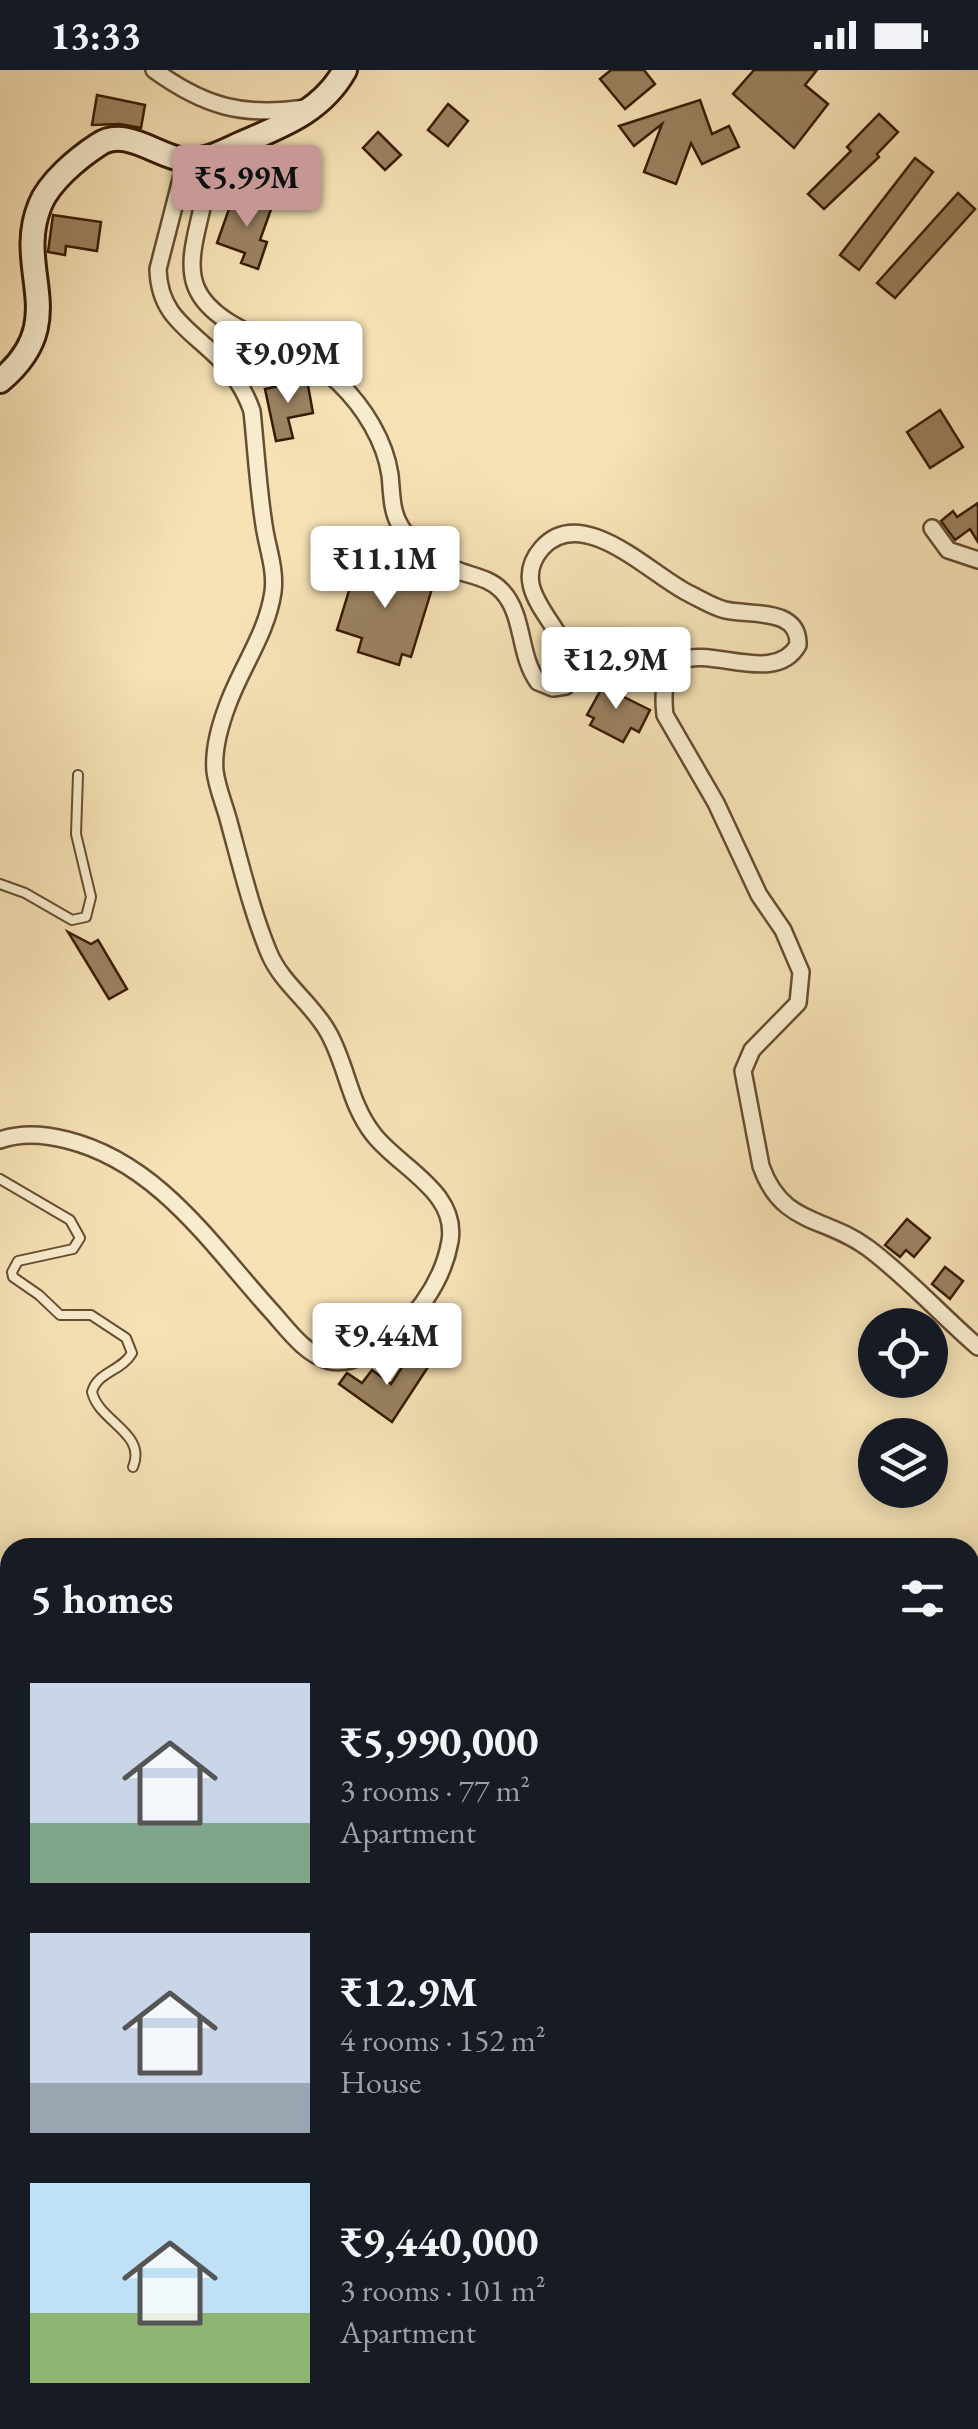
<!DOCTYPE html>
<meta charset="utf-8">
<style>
body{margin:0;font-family:"EB Garamond",serif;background:#242831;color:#f1f3f6;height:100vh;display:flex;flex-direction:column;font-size:38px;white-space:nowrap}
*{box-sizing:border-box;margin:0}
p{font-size:32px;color:#9ea1a6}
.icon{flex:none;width:55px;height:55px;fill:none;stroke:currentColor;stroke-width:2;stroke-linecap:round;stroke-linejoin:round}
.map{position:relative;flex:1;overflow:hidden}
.panel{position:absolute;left:0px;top:1468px;width:980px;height:892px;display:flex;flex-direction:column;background:#171b24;border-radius:30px 30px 0 0;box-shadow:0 5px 25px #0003}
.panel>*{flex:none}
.controls{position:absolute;left:858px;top:1238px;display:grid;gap:20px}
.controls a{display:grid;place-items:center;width:90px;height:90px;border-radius:50%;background:#171b24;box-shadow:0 5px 25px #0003;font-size:50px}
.price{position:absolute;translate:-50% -85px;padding:0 22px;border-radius:10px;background:#fff;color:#222;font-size:32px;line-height:65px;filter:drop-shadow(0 2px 5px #0008)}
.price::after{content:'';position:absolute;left:50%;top:60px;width:30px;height:22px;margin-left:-15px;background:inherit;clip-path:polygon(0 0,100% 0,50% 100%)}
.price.on{background:#c59692;color:#111}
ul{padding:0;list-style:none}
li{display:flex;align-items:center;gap:30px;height:250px;padding:0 30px}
li span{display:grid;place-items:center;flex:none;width:280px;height:200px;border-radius:0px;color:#555}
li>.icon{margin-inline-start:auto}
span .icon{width:120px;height:120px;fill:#fffc;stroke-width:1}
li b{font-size:42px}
h2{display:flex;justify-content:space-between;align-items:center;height:120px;padding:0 30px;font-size:42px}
.status{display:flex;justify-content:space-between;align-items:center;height:70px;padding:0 50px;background:#171b24;direction:ltr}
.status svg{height:28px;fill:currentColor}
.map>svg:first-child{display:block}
.building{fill:#9a8260;stroke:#381c05;stroke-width:2.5}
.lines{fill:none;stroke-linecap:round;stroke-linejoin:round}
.lane-casing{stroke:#674d31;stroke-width:12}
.street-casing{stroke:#674d31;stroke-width:20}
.secondary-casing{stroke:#381c05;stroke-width:28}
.lane{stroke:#f8ecce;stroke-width:8}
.street{stroke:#f8ecce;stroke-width:15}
.secondary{stroke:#f8ecce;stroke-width:22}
</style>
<div class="status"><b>13:33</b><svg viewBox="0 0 49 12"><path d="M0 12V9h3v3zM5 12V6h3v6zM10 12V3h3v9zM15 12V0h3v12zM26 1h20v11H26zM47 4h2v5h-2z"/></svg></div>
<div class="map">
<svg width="978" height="2359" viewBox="0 0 978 2359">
<rect width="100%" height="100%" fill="#f5e1b4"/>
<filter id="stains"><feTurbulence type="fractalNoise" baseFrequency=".002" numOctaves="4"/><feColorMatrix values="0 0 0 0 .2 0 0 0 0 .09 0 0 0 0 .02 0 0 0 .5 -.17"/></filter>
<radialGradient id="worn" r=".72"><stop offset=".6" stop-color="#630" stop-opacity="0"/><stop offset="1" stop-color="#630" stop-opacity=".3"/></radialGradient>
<g class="building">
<polygon points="611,0 644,0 655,14 625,39 600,9"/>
<polygon points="754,0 817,0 805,15 828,34 794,78 733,24"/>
<polygon points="97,25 145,35 141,58 120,54 92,55"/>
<polygon points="700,30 712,64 729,56 739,77 702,94 691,73 676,114 644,102 662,54 634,76 619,56"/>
<polygon points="448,34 468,51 448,76 428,60"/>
<polygon points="879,44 898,62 877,84 879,87 824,139 808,124 851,81 847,77"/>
<polygon points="378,62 401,85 385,100 363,78"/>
<polygon points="915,88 933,102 859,200 840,185"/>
<polygon points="251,123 274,131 260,170 267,172 258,199 241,193 245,183 217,173 230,136 245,141"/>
<polygon points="958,123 975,139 895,228 877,213"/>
<polygon points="53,145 101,152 97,181 66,176 65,185 48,182"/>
<polygon points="307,310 313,343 288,348 293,368 276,371 265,319"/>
<polygon points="940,340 963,377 930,398 907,362"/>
<polygon points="978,433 978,472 970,459 955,470 941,451 953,441 957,447"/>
<polygon points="359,488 434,512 411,587 402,584 399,595 358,582 362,568 337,560"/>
<polygon points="608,607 623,615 618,624 650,640 639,662 631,658 623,672 590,655 594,648 587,645"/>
<polygon points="68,862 91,874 98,870 127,919 109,929"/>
<polygon points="907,1149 930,1168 914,1187 906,1180 900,1187 885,1175"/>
<polygon points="945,1197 963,1211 950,1229 932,1214"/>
<polygon points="410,1285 428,1297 392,1352 339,1314 347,1303 362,1313 372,1300 391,1314"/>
</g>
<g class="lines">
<defs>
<g id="lane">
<polyline points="0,814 25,823 72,850 86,847 91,827 76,764 78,705"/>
<path d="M 0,1109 L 70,1150 L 80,1168 L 73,1179 L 18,1191 L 12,1202 L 13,1207 L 39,1225 L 60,1245 L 91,1245 L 126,1268 L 132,1283 C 122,1301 97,1302 92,1322 C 99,1352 147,1363 133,1397"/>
</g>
<g id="street">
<path d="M 154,0 C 205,37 243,47 305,38"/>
<path d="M 206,88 C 205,101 206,114 204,127 C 200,154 185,190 196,217 C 215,264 300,276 339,313 C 364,337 385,371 390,405 C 392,423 391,442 401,457 C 413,476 433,490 454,499 C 470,506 489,507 502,521 C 525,546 518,585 538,612 L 553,618 L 566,616 C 593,569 498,528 542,478 C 583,432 653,507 690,524 C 702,530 713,537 725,540 C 751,546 799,537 798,575 C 766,632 652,531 665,645 L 716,733 L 759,825 L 783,860 L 801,902 L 798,933 L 752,980 L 743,1001 L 761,1096 C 782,1156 825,1146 868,1178 C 907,1207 941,1245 978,1277"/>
<polyline points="932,458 948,480 978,490"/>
<path d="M 0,1070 C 22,1062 44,1064 67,1070 C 159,1093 212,1176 273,1243 C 288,1260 306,1285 330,1291 C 353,1296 382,1277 398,1262 C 423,1237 444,1207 450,1171 C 458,1122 400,1098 374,1065 C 349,1034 347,995 328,962 C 312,933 282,914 269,883 C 252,842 241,796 229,752 C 225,736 217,718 215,701 C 213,679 220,655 228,634 C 242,596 267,563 273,522 C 276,499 267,477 264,455 C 258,417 256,379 252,341 C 244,318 231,299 212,282 C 184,256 159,242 158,199 L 186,90"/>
<polyline points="0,1972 10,1980"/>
<polyline points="0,2243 10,2254"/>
<polyline points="84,2350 90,2359"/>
</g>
<path id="secondary" d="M 0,311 C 73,250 13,201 40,135 C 49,112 78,88 98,75 C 124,56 157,86 184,90 C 205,92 224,81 242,73 C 284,55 322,41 345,0"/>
</defs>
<use href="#lane" class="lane-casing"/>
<use href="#street" class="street-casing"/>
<use href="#secondary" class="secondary-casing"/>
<use href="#lane" class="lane"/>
<use href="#street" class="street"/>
<use href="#secondary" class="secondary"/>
</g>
<rect width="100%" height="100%" filter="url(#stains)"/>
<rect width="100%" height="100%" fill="url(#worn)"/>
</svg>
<div class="controls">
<a><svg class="icon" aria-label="locate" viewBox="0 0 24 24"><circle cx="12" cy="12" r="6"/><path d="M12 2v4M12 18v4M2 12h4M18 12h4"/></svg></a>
<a><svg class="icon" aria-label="layers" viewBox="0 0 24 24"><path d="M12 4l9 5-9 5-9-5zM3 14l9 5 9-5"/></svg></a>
</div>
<b class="price on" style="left:247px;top:160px">₹5.99M</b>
<b class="price" style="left:288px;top:336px">₹9.09M</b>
<b class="price" style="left:385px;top:541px">₹11.1M</b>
<b class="price" style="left:616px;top:642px">₹12.9M</b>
<b class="price" style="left:387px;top:1318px">₹9.44M</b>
<section class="panel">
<h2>5 homes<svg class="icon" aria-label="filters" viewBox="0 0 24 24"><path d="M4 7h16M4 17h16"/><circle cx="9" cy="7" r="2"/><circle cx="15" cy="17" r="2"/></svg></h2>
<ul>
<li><span style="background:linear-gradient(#c9d6e8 70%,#7fa58c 0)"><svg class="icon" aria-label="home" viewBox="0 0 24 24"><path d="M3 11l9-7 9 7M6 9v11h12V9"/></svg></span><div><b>₹5,990,000</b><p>3 rooms · 77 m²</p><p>Apartment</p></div></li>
<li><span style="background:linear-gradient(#c9d6e8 75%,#9aa5b1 0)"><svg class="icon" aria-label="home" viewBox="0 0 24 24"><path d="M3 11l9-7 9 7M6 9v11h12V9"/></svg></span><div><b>₹12.9M</b><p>4 rooms · 152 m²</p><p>House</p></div></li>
<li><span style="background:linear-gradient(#bfe0f5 65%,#8fb573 0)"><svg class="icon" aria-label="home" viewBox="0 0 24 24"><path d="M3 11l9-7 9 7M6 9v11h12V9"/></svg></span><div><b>₹9,440,000</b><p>3 rooms · 101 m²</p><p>Apartment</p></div></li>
</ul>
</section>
</div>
